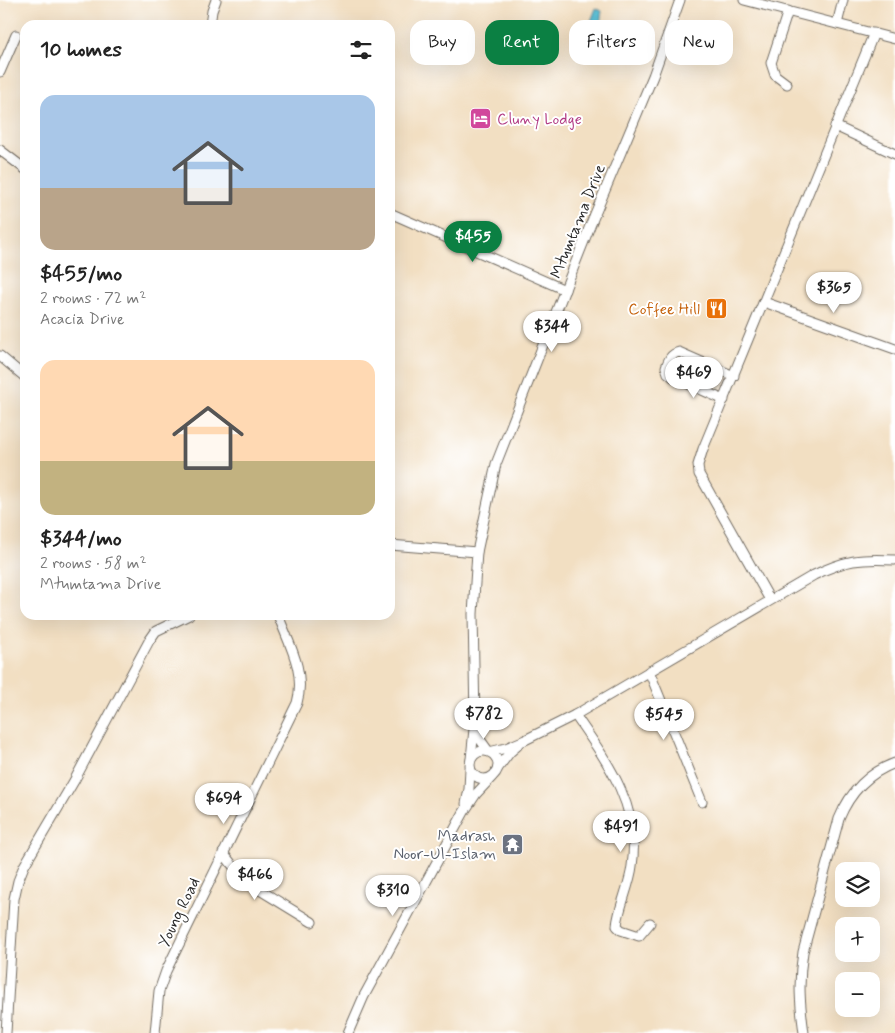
<!DOCTYPE html>
<meta charset="utf-8">
<style>
body{margin:0;font-family:Mynerve,sans-serif;background:#f6f6f6;color:#222;height:100vh;display:flex;flex-direction:column;font-size:19px;white-space:nowrap}
*{box-sizing:border-box;margin:0}
p{font-size:16px;color:#767676}
.icon{flex:none;width:28px;height:28px;fill:none;stroke:currentColor;stroke-width:2;stroke-linecap:round;stroke-linejoin:round}
.map{position:relative;flex:1;overflow:hidden}
.panel{position:absolute;left:20px;top:20px;width:375px;height:600px;display:flex;flex-direction:column;background:#fff;border-radius:15px;box-shadow:0 5px 20px #0002}
.panel>*{flex:none}
.guide{position:absolute;left:410px;top:20px;width:410px;height:45px;display:flex;gap:10px}
.tools{position:absolute;left:835px;top:862px;display:grid;gap:10px}
.tools a{display:grid;place-items:center;width:45px;height:45px;border-radius:10px;background:#fff;box-shadow:0 5px 20px #0002;font-size:25px}
.price{position:absolute;translate:-50% -42px;padding:0 11px;border-radius:18px;background:#fff;color:#222;font-size:16px;line-height:32px;filter:drop-shadow(0 1px 2px #0008)}
.price::after{content:'';position:absolute;left:50%;top:30px;width:15px;height:11px;margin-left:-8px;background:inherit;clip-path:polygon(0 0,100% 0,50% 100%)}
.price.on{background:#0b8043;color:#fff}
ul{padding:0;list-style:none}
li{display:grid;align-content:center;gap:10px;height:265px;padding:0 20px}
li span{display:grid;place-items:center;height:155px;border-radius:15px;color:#555}
li>.icon{margin-inline-start:auto}
span .icon{width:90px;height:90px;fill:#fffc;stroke-width:1}
li b{font-size:21px}
h2{display:flex;justify-content:space-between;align-items:center;height:60px;padding:0 20px;font-size:21px}
.tag{padding:0 18px;border-radius:15px;background:#fff;box-shadow:0 5px 20px #0002;font-size:18px;line-height:45px}
.tag.on{background:#0b8043;color:#fff}
.map>svg:first-child{display:block}
.water{fill:url(#water-ripples);stroke:#3f727e}
.lines{fill:none;stroke-linecap:round;stroke-linejoin:round}
.minor-casing{stroke:#716a60;stroke-width:11}
.minor{stroke:#fff;stroke-width:9}
.labels{text-anchor:middle;stroke-width:4;stroke-linejoin:round;paint-order:stroke}
.hotel-label{font-size:16px;fill:#b23c85;stroke:#fff;text-anchor:start}
.street-label{font-size:16px;fill:#2b2b2b;stroke:#fff}
.food-label{font-size:16px;fill:#c56008;stroke:#fff;text-anchor:end}
.worship-label{font-size:16px;fill:#5b616d;stroke:#fff;text-anchor:end}
</style>
<div class="map">
<svg width="895" height="1033" viewBox="0 0 895 1033">
<defs>
<pattern id="water-ripples" width="26" height="14" patternUnits="userSpaceOnUse" patternTransform="scale(1.25)"><rect width="26" height="14" fill="#53bad1"/><path d="M2 4q2-2 4 0t4 0M15 11q2-2 4 0t4 0" fill="none" stroke="#4597aa"/></pattern>
</defs>
<rect width="100%" height="100%" fill="#fff"/>
<filter id="ink" filterUnits="userSpaceOnUse"><feTurbulence type="fractalNoise" baseFrequency=".02" numOctaves="2"/><feDisplacementMap in="SourceGraphic" scale="10" xChannelSelector="R" yChannelSelector="G"/><feConvolveMatrix kernelMatrix="1 2 1 2 8 2 1 2 1" color-interpolation-filters="sRGB"/></filter>
<filter id="wash" filterUnits="userSpaceOnUse"><feTurbulence type="fractalNoise" baseFrequency=".0096" numOctaves="4" result="noise"/><feDisplacementMap in="SourceGraphic" scale="20" xChannelSelector="R" yChannelSelector="G"/><feGaussianBlur stdDeviation="1.12" result="paint"/><feColorMatrix in="noise" values="0 0 0 0 0 0 0 0 0 0 0 0 0 0 0 0 0 1.4 0 .05"/><feComposite in="paint" operator="in"/></filter>
<g filter="url(#wash)">
<rect width="100%" height="100%" fill="#f2dfc2"/>
<polygon class="water" points="596,8 602,11 600,25 593,25 591,21"/>
</g>
<g filter="url(#ink)">
<g class="lines">
<defs>
<g id="minor">
<polyline points="744,0 895,39"/>
<polyline points="837,24 843,0"/>
<polyline points="210,25 212,11 216,0"/>
<polyline points="0,72 16,35"/>
<polyline points="787,84 775,75 771,63 788,11"/>
<polyline points="835,126 895,154"/>
<polyline points="0,150 25,169"/>
<polyline points="390,213 565,290"/>
<polyline points="764,302 895,349"/>
<polyline points="0,356 25,377"/>
<polyline points="693,385 704,363"/>
<path d="M 724,400 L 673,377 L 668,373 L 666,367 C 669,359 671,354 679,352 L 734,376"/>
<polyline points="390,545 477,552"/>
<polyline points="770,600 699,474 698,465 703,449 874,33"/>
<polyline points="649,671 702,802"/>
<path d="M 575,715 C 607,761 641,807 632,866 C 630,885 618,909 617,926 L 621,930 L 639,936 L 650,923"/>
<path d="M 476,727 L 479,738 L 489,752 L 506,748 L 525,740 L 575,715 L 814,575 C 845,560 860,558 895,560"/>
<circle cx="484" cy="765" r="14"/>
<polyline points="471,759 475,719 473,614 477,552 496,464 590,226 653,76 680,0"/>
<polyline points="498,768 510,752 517,746"/>
<polyline points="466,804 469,789 470,769"/>
<polyline points="223,853 245,881 312,922"/>
<polyline points="6,1033 14,899 18,881 24,866 74,781 149,641 156,631 189,615"/>
<path d="M 155,1033 L 159,991 L 166,971 L 297,703 C 306,672 289,644 278,615"/>
<polyline points="348,1033 364,996 464,812 476,794 492,777"/>
<path d="M 804,1033 C 800,1004 798,982 803,952 L 839,819 C 850,792 868,773 895,763"/>
</g>
</defs>
<use href="#minor" class="minor-casing"/>
<use href="#minor" class="minor"/>
</g>
</g>
<defs>
<symbol id="hotel-square" viewBox="-11 -11 22 22"><rect x="-9" y="-9" width="18" height="18" rx="4" fill="#d1479c" stroke="#fff"/><path d="M-6-4.5h1.5V1H6V5H4.5V3h-9V5H-6ZM-4 0a1.8 1.8 0 1 1 3.6 0ZM.5 0V-2.5h3Q6-2.5 6 0Z" fill="#fff"/></symbol>
<symbol id="restaurant-square" viewBox="-11 -11 22 22"><rect x="-9" y="-9" width="18" height="18" rx="4" fill="#e8710a" stroke="#fff"/><path d="M-5-6h1v4h1v-4h1v4h1v-4h1v5L-1.5 .5V6h-2V.5L-5-1ZM5-6V6H3V1.5H1.5Q1.5-4 5-6Z" fill="#fff"/></symbol>
<symbol id="temple-square" viewBox="-11 -11 22 22"><rect x="-9" y="-9" width="18" height="18" rx="4" fill="#6b7280" stroke="#fff"/><path d="M0-6L5-2H3V0L6.5 2.5H4V6H1.5V3h-3V6H-4V2.5H-6.5L-3 0V-2H-5Z" fill="#fff"/></symbol>
</defs>
<g fill-rule="evenodd">
<use href="#hotel-square" x="468" y="106" width="25" height="25"/>
<use href="#restaurant-square" x="704" y="296" width="25" height="25"/>
<use href="#temple-square" x="500" y="832" width="25" height="25"/>
</g>
<g class="labels">
<g class="hotel-label">
<text x="497" y="124">Cluny Lodge</text>
</g>
<g class="street-label">
<text transform="translate(577 221) rotate(-68)" y="6">Mtumtama Drive</text>
<text transform="translate(178 912) rotate(-64)" y="6">Young Road</text>
</g>
<g class="food-label">
<text x="700" y="314">Coffee Hill</text>
</g>
<g class="worship-label">
<text x="496" y="841">Madrash<tspan x="496" dy="18">Noor-Ul-Islam</tspan></text>
</g>
</g>
</svg>
<div class="tools">
<a><svg class="icon" aria-label="layers" viewBox="0 0 24 24"><path d="M12 4l9 5-9 5-9-5zM3 14l9 5 9-5"/></svg></a>
<a>+</a>
<a>−</a>
</div>
<b class="price on" style="left:473px;top:263px">$455</b>
<b class="price" style="left:834px;top:314px">$365</b>
<b class="price" style="left:552px;top:353px">$344</b>
<b class="price" style="left:694px;top:399px">$469</b>
<b class="price" style="left:484px;top:740px">$782</b>
<b class="price" style="left:664px;top:741px">$545</b>
<b class="price" style="left:224px;top:825px">$694</b>
<b class="price" style="left:621px;top:853px">$491</b>
<b class="price" style="left:255px;top:901px">$466</b>
<b class="price" style="left:393px;top:917px">$310</b>
<div class="guide">
<a class="tag">Buy</a>
<a class="tag on">Rent</a>
<a class="tag">Filters</a>
<a class="tag">New</a>
</div>
<section class="panel">
<h2>10 homes<svg class="icon" aria-label="filters" viewBox="0 0 24 24"><path d="M4 7h16M4 17h16"/><circle cx="9" cy="7" r="2"/><circle cx="15" cy="17" r="2"/></svg></h2>
<ul>
<li><span style="background:linear-gradient(#a9c7e8 60%,#b9a48a 0)"><svg class="icon" aria-label="home" viewBox="0 0 24 24"><path d="M3 11l9-7 9 7M6 9v11h12V9"/></svg></span><div><b>$455/mo</b><p>2 rooms · 72 m²</p><p>Acacia Drive</p></div></li>
<li><span style="background:linear-gradient(#ffd9b3 65%,#c2b280 0)"><svg class="icon" aria-label="home" viewBox="0 0 24 24"><path d="M3 11l9-7 9 7M6 9v11h12V9"/></svg></span><div><b>$344/mo</b><p>2 rooms · 58 m²</p><p>Mtumtama Drive</p></div></li>
</ul>
</section>
</div>
